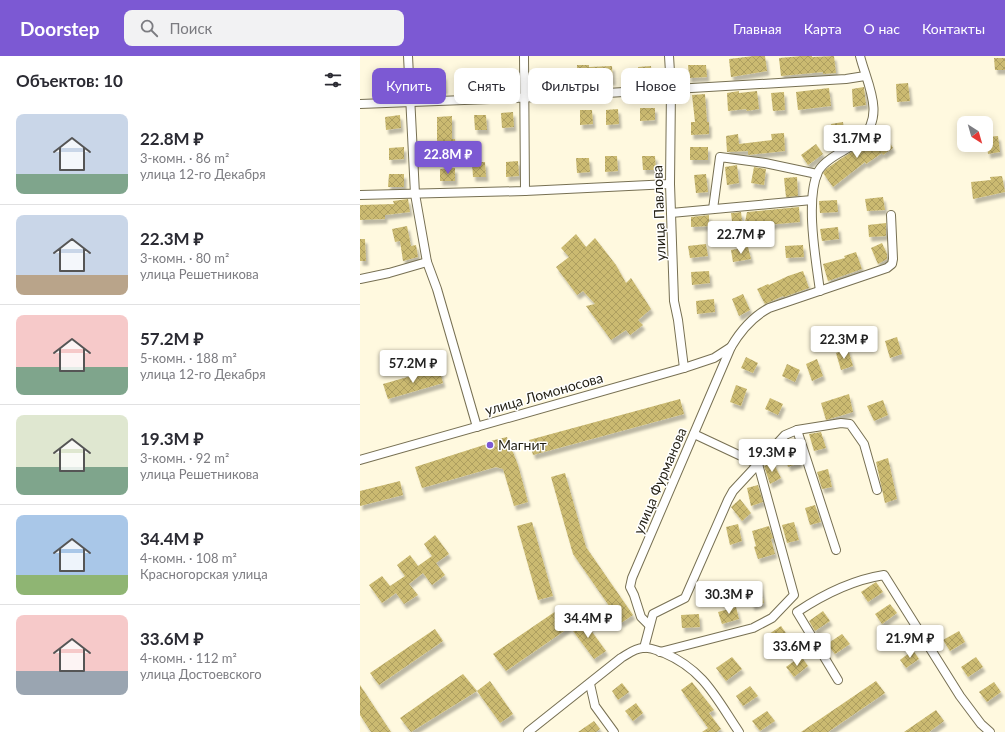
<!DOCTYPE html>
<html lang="ru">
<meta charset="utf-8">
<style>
body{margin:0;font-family:Lato,sans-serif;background:#f2f2f3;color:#2b2b33;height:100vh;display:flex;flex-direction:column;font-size:15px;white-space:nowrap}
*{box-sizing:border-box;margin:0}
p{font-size:13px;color:#7c7c81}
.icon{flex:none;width:22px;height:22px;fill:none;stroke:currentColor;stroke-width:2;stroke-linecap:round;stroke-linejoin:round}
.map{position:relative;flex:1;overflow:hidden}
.side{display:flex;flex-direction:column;background:#fff;width:360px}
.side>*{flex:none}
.banner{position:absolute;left:12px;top:12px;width:380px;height:36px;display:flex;gap:8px}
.needle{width:26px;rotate:143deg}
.buttons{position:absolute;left:597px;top:60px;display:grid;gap:8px}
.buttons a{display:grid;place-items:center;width:36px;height:36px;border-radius:8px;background:#fff;box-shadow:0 2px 10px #0003;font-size:20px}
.price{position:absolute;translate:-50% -34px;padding:0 9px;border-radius:4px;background:#fff;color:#222;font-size:13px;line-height:26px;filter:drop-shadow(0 1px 2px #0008)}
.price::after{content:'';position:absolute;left:50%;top:24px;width:12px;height:9px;margin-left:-6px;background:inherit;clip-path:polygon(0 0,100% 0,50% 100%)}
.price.on{background:#7c59d3;color:#fff}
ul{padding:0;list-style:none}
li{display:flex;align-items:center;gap:12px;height:100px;padding:0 16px}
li+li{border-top:1px solid #e1e1e2}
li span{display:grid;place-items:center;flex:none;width:112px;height:80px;border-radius:8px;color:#555}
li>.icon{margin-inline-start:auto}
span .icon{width:48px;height:48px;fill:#fffc;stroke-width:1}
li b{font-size:17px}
h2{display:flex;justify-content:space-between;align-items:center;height:48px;padding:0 16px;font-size:17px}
.pill{padding:0 14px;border-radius:8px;background:#fff;box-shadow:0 2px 10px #0003;font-size:14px;line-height:36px}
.pill.on{background:#7c59d3;color:#fff}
header{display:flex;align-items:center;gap:24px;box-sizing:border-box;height:56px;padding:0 20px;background:#7c59d3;color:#fff}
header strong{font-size:19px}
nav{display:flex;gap:22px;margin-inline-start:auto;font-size:14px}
.search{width:280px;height:36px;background:#f2f2f3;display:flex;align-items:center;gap:10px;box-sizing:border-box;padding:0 14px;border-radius:8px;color:#7c7c81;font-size:15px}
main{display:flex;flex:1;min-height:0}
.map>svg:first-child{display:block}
.building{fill:url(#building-cross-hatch);filter:url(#shadow)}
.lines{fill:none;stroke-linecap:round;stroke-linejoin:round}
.street-casing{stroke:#777053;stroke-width:10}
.street{stroke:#fff;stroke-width:8}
.poi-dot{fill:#7c59d3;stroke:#fff;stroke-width:1.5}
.labels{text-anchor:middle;stroke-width:3;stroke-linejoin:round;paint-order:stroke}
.street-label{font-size:14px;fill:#221f13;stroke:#fff}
.poi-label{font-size:14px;fill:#221f13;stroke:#fff;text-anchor:start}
</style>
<header>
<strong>Doorstep</strong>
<div class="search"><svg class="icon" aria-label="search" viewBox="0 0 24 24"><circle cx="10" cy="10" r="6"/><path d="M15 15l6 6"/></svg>Поиск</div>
<nav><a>Главная</a><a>Карта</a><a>О нас</a><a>Контакты</a></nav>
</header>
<main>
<section class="side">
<h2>Объектов: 10<svg class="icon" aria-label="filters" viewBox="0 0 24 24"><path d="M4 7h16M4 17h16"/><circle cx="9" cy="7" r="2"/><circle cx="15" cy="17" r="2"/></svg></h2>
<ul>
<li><span style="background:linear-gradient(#c9d6e8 75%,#7fa58c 0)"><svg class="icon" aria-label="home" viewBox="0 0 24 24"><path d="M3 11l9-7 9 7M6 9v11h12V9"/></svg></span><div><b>22.8M ₽</b><p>3-комн. · 86 m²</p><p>улица 12-го Декабря</p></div></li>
<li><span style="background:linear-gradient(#c9d6e8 75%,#b9a48a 0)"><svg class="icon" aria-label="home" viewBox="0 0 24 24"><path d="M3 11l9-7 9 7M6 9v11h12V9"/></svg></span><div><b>22.3M ₽</b><p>3-комн. · 80 m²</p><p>улица Решетникова</p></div></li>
<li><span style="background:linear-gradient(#f6c9c9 65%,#7fa58c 0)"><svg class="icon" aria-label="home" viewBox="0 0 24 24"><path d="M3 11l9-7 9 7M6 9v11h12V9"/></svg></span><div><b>57.2M ₽</b><p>5-комн. · 188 m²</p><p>улица 12-го Декабря</p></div></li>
<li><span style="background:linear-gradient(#dfe7d0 65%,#7fa58c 0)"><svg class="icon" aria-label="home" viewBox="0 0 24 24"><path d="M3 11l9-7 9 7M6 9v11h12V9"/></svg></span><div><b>19.3M ₽</b><p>3-комн. · 92 m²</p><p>улица Решетникова</p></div></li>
<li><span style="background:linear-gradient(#a9c7e8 75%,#8fb573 0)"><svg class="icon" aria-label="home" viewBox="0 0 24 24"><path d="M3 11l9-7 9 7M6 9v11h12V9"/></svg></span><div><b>34.4M ₽</b><p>4-комн. · 108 m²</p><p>Красногорская улица</p></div></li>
<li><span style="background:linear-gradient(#f6c9c9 70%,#9aa5b1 0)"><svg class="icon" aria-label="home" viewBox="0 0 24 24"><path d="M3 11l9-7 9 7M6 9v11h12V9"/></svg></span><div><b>33.6M ₽</b><p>4-комн. · 112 m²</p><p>улица Достоевского</p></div></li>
</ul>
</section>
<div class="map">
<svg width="645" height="676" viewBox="0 0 645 676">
<defs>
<pattern id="building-cross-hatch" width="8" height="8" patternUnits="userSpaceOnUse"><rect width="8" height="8" fill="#cbba71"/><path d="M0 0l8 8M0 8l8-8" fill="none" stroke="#ae9f61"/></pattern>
<filter id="shadow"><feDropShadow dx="2.5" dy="4.5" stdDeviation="1" flood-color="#0004"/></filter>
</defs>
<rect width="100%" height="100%" fill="#fff9df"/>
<g class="building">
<polygon points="394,0 405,0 407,15 371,21 369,3"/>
<polygon points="442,0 452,0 452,1 474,0 476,17 463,18 463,16 421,20 419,2"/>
<polygon points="634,2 645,2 645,14 635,14"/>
<polygon points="217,9 229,9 229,11 252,10 253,25 241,26 241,24 217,24"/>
<polygon points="328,9 346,9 347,21 329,22"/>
<polygon points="291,10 292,25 279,26 278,11"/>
<polygon points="143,13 155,13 156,27 143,28"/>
<polygon points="37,14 38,29 25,30 24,15"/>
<polygon points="108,15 120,15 121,30 108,30"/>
<polygon points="71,19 84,19 85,34 72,34"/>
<polygon points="548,27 550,45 537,46 536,28"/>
<polygon points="504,31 506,49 493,51 492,33"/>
<polygon points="469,32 471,50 438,54 436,36"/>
<polygon points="379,35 379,37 397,35 399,53 387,55 386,53 368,55 367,37"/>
<polygon points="424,36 425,54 413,55 411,37"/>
<polygon points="345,38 347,66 349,66 349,78 331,79 331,66 335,66 332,39"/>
<polygon points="280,52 295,52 295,64 280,65"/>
<polygon points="258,53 259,68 246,69 246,54"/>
<polygon points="220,54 232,54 233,68 220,69"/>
<polygon points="153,56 154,71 142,72 141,57"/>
<polygon points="40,59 41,72 26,74 25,61"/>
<polygon points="114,59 126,59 127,74 115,74"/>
<polygon points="92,60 92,83 95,83 97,98 79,99 77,84 77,61"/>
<polygon points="483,66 485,84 473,86 471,68"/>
<polygon points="424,77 425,95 388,99 388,95 367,96 366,80 378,78 379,88 412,84 411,78"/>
<polygon points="524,77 533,92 523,99 522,97 506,108 505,106 473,131 463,117 466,113 479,104 507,86 508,88"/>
<polygon points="638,80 640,96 628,98 626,81"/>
<polygon points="456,88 463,98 448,109 441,99"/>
<polygon points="44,91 44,103 29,104 29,92"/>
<rect x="330" y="91" width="18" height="13"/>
<polygon points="245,100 257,100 258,115 245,116"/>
<polygon points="282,100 295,100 296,114 283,114"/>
<polygon points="216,102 229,102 230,116 217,117"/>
<polygon points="158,105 159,120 146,121 146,106"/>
<polygon points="112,106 125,106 126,121 113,121"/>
<polygon points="377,109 379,127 367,129 365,111"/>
<polygon points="394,111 406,113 404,129 391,127"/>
<polygon points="95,112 95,125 80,125 80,113"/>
<polygon points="29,118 44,118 44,131 28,131"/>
<polygon points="346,118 348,136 336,137 334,119"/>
<polygon points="642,120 645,136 613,143 611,126 631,124 630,121"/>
<polygon points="437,121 438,140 426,141 424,122"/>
<polygon points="523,141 525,154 507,155 505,143"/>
<polygon points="48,143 50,156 25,159 25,163 0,164 0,149 34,148 33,145"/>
<polygon points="477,144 478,156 460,157 459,145"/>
<polygon points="439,151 440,166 384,171 387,156"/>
<polygon points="381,156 383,172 373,173 371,157"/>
<polygon points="349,159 349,170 331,171 331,161"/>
<polygon points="526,167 526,180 509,181 508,169"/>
<polygon points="47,170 51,190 56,189 58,201 43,205 40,185 35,186 32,173"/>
<polygon points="478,171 479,183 462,185 460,173"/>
<polygon points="216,178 226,191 235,182 256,209 266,227 271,222 291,253 278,264 283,269 270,279 266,274 251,284 226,250 235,248 223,235 217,239 196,211 209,201 201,192"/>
<polygon points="0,183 5,183 6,205 0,205"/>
<polygon points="522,187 527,198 527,203 518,208 511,192"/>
<polygon points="346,188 348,200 330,202 328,190"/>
<polygon points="443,189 444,201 426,202 425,190"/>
<polygon points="388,191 391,203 373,206 371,194"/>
<polygon points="496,196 502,213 468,225 463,208 485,202 484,200"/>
<polygon points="349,215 350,227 332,229 331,216"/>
<polygon points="443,215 449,232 424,241 423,240 405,248 397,233 408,228 409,229 428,220"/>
<polygon points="383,238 390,254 379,260 372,243"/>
<polygon points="354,243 355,256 337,258 336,245"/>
<polygon points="537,281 542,298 530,302 525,285"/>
<polygon points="488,293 493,310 481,314 476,297"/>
<polygon points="386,301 398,307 393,317 381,312"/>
<polygon points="457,303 463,320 452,325 446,308"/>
<polygon points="427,308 440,314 435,326 422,320"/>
<polygon points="79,312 83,327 28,343 23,328"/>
<polygon points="376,329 387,333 381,350 370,346"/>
<polygon points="489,338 493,356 466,364 461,347"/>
<polygon points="410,342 423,348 418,359 405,353"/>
<polygon points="320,343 324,358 173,399 169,384"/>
<polygon points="523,344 528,359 514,365 507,350"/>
<polygon points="461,376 466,392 454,395 449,378"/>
<polygon points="147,381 158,409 168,446 154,450 143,413 136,411 62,432 55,411 127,388 126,386"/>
<polygon points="435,390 440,407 428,411 423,393"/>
<polygon points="528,402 537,443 525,447 516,406"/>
<polygon points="413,406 421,422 410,428 404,410"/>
<polygon points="468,413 472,431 462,433 457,416"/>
<polygon points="205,417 226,491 273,559 261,567 213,498 191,421"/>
<polygon points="40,425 43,439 0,450 0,435"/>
<polygon points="398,429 403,446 391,450 387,432"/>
<polygon points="380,443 391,457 382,465 371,451"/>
<polygon points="455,449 461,466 450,469 445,452"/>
<polygon points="172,466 193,540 178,544 157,470"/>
<polygon points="434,466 439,484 427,487 422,469"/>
<polygon points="378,468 382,485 370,489 366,471"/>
<polygon points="409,470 413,482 411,483 415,498 398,503 394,491 396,490 392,475"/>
<polygon points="75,479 89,498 76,507 85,519 72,529 63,517 49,528 58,539 44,548 36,537 22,547 9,529 22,520 30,530 45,520 37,509 50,499 58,510 72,500 64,488"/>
<polygon points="516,526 523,536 508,546 501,536"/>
<polygon points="400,529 404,547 392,550 388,532"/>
<polygon points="530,548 537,557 522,568 515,558"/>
<polygon points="376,551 379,563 362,568 358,556"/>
<polygon points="196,555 210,571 146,615 133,598"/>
<polygon points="463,555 470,565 455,575 449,565"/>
<polygon points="339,558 340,571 322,572 321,559"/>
<polygon points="222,562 246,595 234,603 210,571"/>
<polygon points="421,570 428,580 414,590 406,580"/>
<polygon points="75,573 83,585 19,629 10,617"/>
<polygon points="599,575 605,586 590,595 583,584"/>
<polygon points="482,578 490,588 475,598 467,588"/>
<polygon points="553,594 559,603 546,612 540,604"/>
<polygon points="441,600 448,610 434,621 426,611"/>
<polygon points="372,601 382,613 366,625 356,612"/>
<polygon points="616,601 623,611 608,621 601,611"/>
<polygon points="103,618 117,635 51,676 40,662"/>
<polygon points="130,625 153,658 140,667 117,635"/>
<polygon points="516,625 525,637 468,676 441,676"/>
<polygon points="332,626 354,654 349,657 361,673 357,676 342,676 348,672 321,634"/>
<polygon points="634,626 641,636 627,646 619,636"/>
<polygon points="262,627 269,636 258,644 252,635"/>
<polygon points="0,629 31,676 11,676 0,659"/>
<polygon points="390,630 398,640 383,650 376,640"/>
<polygon points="276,647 283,657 273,665 265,655"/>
<polygon points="576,654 584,665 569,676 544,676"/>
<polygon points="407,655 415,665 400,675 392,665"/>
<polygon points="234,665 240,673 236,676 218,676"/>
</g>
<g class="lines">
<defs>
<g id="street">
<polyline points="48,0 55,138 67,206 77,233 117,371"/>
<polyline points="164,0 165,135"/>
<polyline points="309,0 311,32 310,128 314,245 318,264 324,312"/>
<polyline points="0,48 179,41 486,23 505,20"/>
<polyline points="0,139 165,135 310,128"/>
<polyline points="353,153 360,101 405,107 457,118"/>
<polyline points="311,157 452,144"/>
<polyline points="0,223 29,217 67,206"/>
<path d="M 460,235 C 456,205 445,144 458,116 C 462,107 474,100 483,95 C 489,91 496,88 501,83 C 526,59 507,28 500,0"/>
<polyline points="437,374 476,494"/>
<polyline points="0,404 324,312 354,302 371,291"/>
<path d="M 289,569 L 281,561 L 274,539 L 270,531 L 272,522 L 371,291 C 381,274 392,261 409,252 L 527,212 L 532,208 L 533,203 L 531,159"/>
<polyline points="284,592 293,558 325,542 368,444 373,435 425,379 437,374 481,367 490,368 504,388 517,434"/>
<polyline points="300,596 393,572 412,562 434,539 398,408 334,378"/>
<path d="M 478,624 L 437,556 C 464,538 492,524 524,519 L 600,640 L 621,668 L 630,676"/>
<polyline points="230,628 235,650 254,676"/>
<path d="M 168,676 L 261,602 C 268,598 275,592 283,592 C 290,591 298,595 304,597 C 344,614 356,642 379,676"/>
</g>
</defs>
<use href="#street" class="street-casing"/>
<use href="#street" class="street"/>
</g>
<circle class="poi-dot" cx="130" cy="389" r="4"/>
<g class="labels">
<g class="street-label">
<text transform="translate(299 157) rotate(-92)" y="5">улица Павлова</text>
<text transform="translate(184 338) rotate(-16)" y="5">улица Ломоносова</text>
<text transform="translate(300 425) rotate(-67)" y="5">улица Фурманова</text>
</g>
<g class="poi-label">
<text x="138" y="394">Магнит</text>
</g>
</g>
</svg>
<div class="buttons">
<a><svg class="needle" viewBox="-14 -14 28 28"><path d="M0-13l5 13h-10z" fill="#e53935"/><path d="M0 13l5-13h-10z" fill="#7c7c81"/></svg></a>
</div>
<b class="price" style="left:497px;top:103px">31.7M ₽</b>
<b class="price on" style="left:88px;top:119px">22.8M ₽</b>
<b class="price" style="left:381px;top:199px">22.7M ₽</b>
<b class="price" style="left:484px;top:304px">22.3M ₽</b>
<b class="price" style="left:53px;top:328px">57.2M ₽</b>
<b class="price" style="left:412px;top:417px">19.3M ₽</b>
<b class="price" style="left:369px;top:559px">30.3M ₽</b>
<b class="price" style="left:228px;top:583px">34.4M ₽</b>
<b class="price" style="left:550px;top:603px">21.9M ₽</b>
<b class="price" style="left:437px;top:611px">33.6M ₽</b>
<div class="banner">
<a class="pill on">Купить</a>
<a class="pill">Снять</a>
<a class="pill">Фильтры</a>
<a class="pill">Новое</a>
</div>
</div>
</main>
